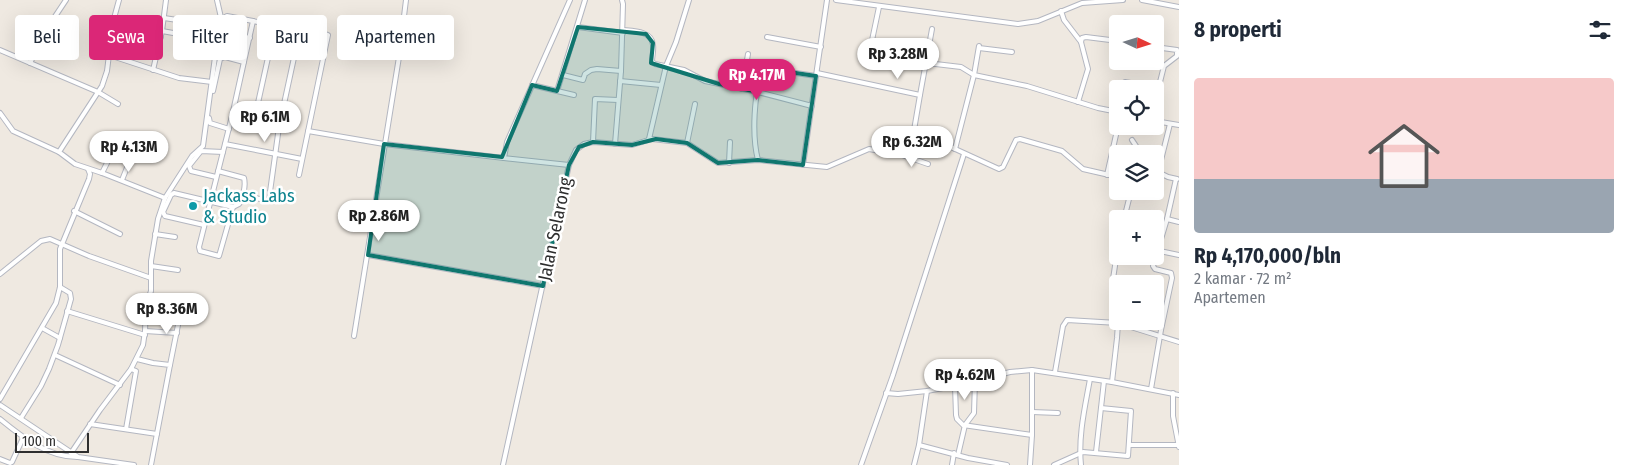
<!DOCTYPE html>
<html lang="id">
<meta charset="utf-8">
<style>
body{margin:0;font-family:"Fira Sans Condensed",sans-serif;background:#f2f2f3;color:#1f2937;height:100vh;display:flex;flex-direction:column;font-size:19px;white-space:nowrap}
*{box-sizing:border-box;margin:0}
p{font-size:16px;color:#747a83}
.icon{flex:none;width:28px;height:28px;fill:none;stroke:currentColor;stroke-width:2;stroke-linecap:round;stroke-linejoin:round}
.map{position:relative;flex:1;overflow:hidden}
.sheet{display:flex;flex-direction:column;background:#fff;width:450px}
.sheet>*{flex:none}
.hud{position:absolute;left:15px;top:15px;width:475px;height:45px;display:flex;gap:10px}
.needle{width:32px;rotate:94deg}
.controls{position:absolute;left:1109px;top:15px;display:grid;gap:10px}
.controls a{display:grid;place-items:center;width:55px;height:55px;border-radius:5px;background:#fff;box-shadow:0 5px 20px #0002;font-size:25px}
.scale{position:absolute;left:15px;bottom:12px;width:74px;box-sizing:border-box;padding-left:5px;border:2px solid #2e2e2e;border-top:0;font-size:14px;line-height:18px;white-space:nowrap;color:#2e2e2e;-webkit-text-stroke:4px #fff;paint-order:stroke}
.price{position:absolute;translate:-50% -42px;padding:0 11px;border-radius:18px;background:#fff;color:#222;font-size:16px;line-height:32px;filter:drop-shadow(0 1px 2px #0008)}
.price::after{content:'';position:absolute;left:50%;top:30px;width:15px;height:11px;margin-left:-8px;background:inherit;clip-path:polygon(0 0,100% 0,50% 100%)}
.price.current{background:#db2777;color:#fff}
ul{padding:0;list-style:none}
li{display:grid;align-content:center;gap:10px;height:265px;padding:0 15px}
li+li{border-top:1px solid #e0e1e3}
li span{display:grid;place-items:center;height:155px;border-radius:5px;color:#555}
li>.icon{margin-inline-start:auto}
span .icon{width:90px;height:90px;fill:#fffc;stroke-width:1}
li b{font-size:21px}
h2{display:flex;justify-content:space-between;align-items:center;height:60px;padding:0 15px;font-size:21px}
.chip{padding:0 18px;border-radius:5px;background:#fff;box-shadow:0 5px 20px #0002;font-size:18px;line-height:45px}
.chip.current{background:#db2777;color:#fff}
main{display:flex;flex:1;min-height:0}
.map>svg:first-child{display:block}
.lines{fill:none;stroke-linecap:round;stroke-linejoin:round}
.street-casing{stroke:#b4b7c1;stroke-width:6}
.street{stroke:#fff;stroke-width:4}
.marked{fill:#0f766e;fill-opacity:0.2;stroke:#0f766e;stroke-width:4;stroke-linejoin:round}
.culture-dot{fill:#0f9aa8;stroke:#fff;stroke-width:2}
.labels{text-anchor:middle;stroke-width:5;stroke-linejoin:round;paint-order:stroke}
.culture-label{font-size:18px;fill:#0d838f;stroke:#fff;text-anchor:start}
.street-label{font-size:18px;fill:#2e2e2e;stroke:#fff}
</style>
<main>
<div class="map">
<svg width="1179" height="465" viewBox="0 0 1179 465">
<rect width="100%" height="100%" fill="#efe9e1"/>
<g class="lines">
<defs>
<g id="street">
<polyline points="119,0 113,22 107,71 102,86 59,152 75,164 102,173 165,198"/>
<polyline points="217,0 222,22"/>
<polyline points="836,0 1018,24 1038,21 1082,3 1123,0"/>
<polyline points="1142,0 1179,7"/>
<polyline points="1061,11 1064,20 1081,42"/>
<polyline points="164,18 224,27"/>
<polyline points="578,27 623,33"/>
<polyline points="141,30 161,37"/>
<path d="M 623,30 C 634,31 652,31 653,45 C 654,50 652,56 652,62 L 655,64 L 684,70 L 705,81 L 758,92 L 812,106"/>
<polyline points="162,31 229,43"/>
<polyline points="767,37 821,47"/>
<polyline points="250,38 229,34 224,18 227,16 253,21"/>
<polyline points="1155,47 1177,50 1177,56 1164,66 1155,102"/>
<polyline points="979,48 1012,52"/>
<polyline points="0,50 98,92 118,104"/>
<polyline points="109,55 179,78 212,82"/>
<polyline points="30,63 50,24 66,0"/>
<polyline points="927,63 961,67 974,75 1027,86 1098,108 1118,112"/>
<polyline points="867,64 879,7"/>
<polyline points="153,70 162,31 166,0"/>
<polyline points="817,73 920,95 913,136"/>
<polyline points="563,75 583,80 585,74 591,70 597,69 621,71"/>
<polyline points="620,81 661,85"/>
<polyline points="532,85 574,95"/>
<polyline points="742,89 748,54"/>
<polyline points="1124,89 1125,82 1142,85"/>
<polyline points="213,91 220,59 225,57 244,62"/>
<polyline points="557,91 585,0"/>
<polyline points="920,95 932,29"/>
<polyline points="1078,102 1088,69 1081,42 1082,38 1086,37 1118,41"/>
<polyline points="0,113 13,131 59,152"/>
<polyline points="232,116 279,127"/>
<polyline points="209,118 210,123 229,129"/>
<polyline points="254,121 275,26"/>
<polyline points="1155,121 1179,125"/>
<polyline points="308,131 384,144 504,158"/>
<polyline points="649,139 666,66 676,42 689,0"/>
<polyline points="1132,140 1136,146 1134,154"/>
<polyline points="593,142 595,99 618,100"/>
<polyline points="687,143 695,104"/>
<polyline points="225,144 302,159"/>
<polyline points="615,144 621,71 623,4 622,0"/>
<polyline points="955,149 974,75 979,46"/>
<polyline points="902,155 928,164"/>
<path d="M 758,160 C 752,137 753,92 764,70 L 769,69 L 816,76"/>
<polyline points="729,163 730,142"/>
<polyline points="569,165 576,150 584,144 593,142 632,145 652,139 687,143 718,163 758,160 827,167 869,149 902,155 907,150 913,136 953,148 999,169 1003,167 1016,140 1020,139 1062,151 1083,169 1118,177"/>
<polyline points="803,165 827,0"/>
<polyline points="1158,172 1168,177 1177,179"/>
<polyline points="102,173 109,159"/>
<polyline points="1155,173 1158,172 1170,124"/>
<polyline points="1107,175 1118,126"/>
<polyline points="216,177 191,171 189,166 201,151 223,152"/>
<polyline points="122,180 128,165"/>
<polyline points="243,196 266,200 269,199 279,127 300,30"/>
<polyline points="233,207 219,256 200,251 199,247 232,116 253,21 275,26 320,32 328,35 299,175"/>
<polyline points="74,211 120,234"/>
<polyline points="1124,219 1131,191"/>
<polyline points="1167,219 1179,222"/>
<path d="M 204,225 L 165,216 L 163,212 L 171,195 L 174,193 L 233,207 L 239,204 C 243,198 246,185 244,178 L 218,171"/>
<polyline points="155,234 175,237"/>
<polyline points="1155,250 1179,255"/>
<polyline points="368,255 543,286"/>
<polyline points="151,266 178,270"/>
<polyline points="0,274 41,241 50,239 89,256 151,278"/>
<polyline points="149,298 182,305 170,365"/>
<polyline points="67,311 145,335"/>
<polyline points="42,328 60,338"/>
<polyline points="145,331 177,333"/>
<polyline points="354,336 399,57 406,0"/>
<polyline points="55,355 120,385"/>
<polyline points="137,359 153,363 170,365 151,465"/>
<polyline points="1055,372 1063,326 1067,320 1118,323 1179,342"/>
<polyline points="1112,382 1117,338 1118,323 1113,279 1118,246"/>
<polyline points="955,386 956,415 957,419 963,425 1032,435"/>
<polyline points="1151,389 1161,330 1172,278 1171,273 1155,269 1153,266 1167,219 1176,179"/>
<polyline points="927,391 919,445 968,458 1007,465"/>
<polyline points="886,393 898,394 927,391 969,383 1010,372 1032,370 1112,382 1179,395"/>
<polyline points="1173,393 1173,416 1179,447"/>
<polyline points="0,399 56,303 60,287 60,249 89,179 90,174 88,169"/>
<polyline points="0,405 78,457 134,465"/>
<polyline points="1032,412 1058,413"/>
<polyline points="21,418 41,386 49,369 58,345 71,299 70,293 60,287"/>
<path d="M 0,419 C 22,437 47,457 77,457"/>
<polyline points="90,424 157,434"/>
<polyline points="126,429 136,371 131,369"/>
<polyline points="1129,445 1179,445"/>
<polyline points="1096,452 1104,381"/>
<polyline points="71,453 100,410 131,369 143,345 145,331 146,306 151,291 151,261 158,219 165,198 192,156 203,146 215,57 217,53 229,43"/>
<polyline points="958,455 965,425 974,413 975,381"/>
<polyline points="0,459 10,463 12,462 23,438"/>
<polyline points="503,465 569,165 504,158 507,142 570,0"/>
<polyline points="861,465 893,375 964,154"/>
<polyline points="914,465 919,445"/>
<polyline points="952,465 954,453"/>
<polyline points="1030,465 1032,435 1032,370"/>
<polyline points="1054,465 1083,452 1128,456 1131,411 1101,408"/>
<path d="M 1081,465 C 1078,436 1085,407 1090,379"/>
</g>
</defs>
<use href="#street" class="street-casing"/>
<use href="#street" class="street"/>
</g>
<path class="marked" d="M 578,27 L 646,34 L 653,43 L 651,63 L 719,84 L 758,92 L 763,73 L 769,69 L 816,76 L 803,165 L 758,160 L 718,163 L 687,143 L 656,139 L 632,145 L 593,142 L 579,147 L 569,165 L 543,286 L 368,255 L 384,144 L 502,157 L 532,85 L 557,91 Z"/>
<circle class="culture-dot" cx="193" cy="206" r="5"/>
<g class="labels">
<g class="culture-label">
<text x="203" y="202">Jackass Labs<tspan x="203" dy="21">&amp; Studio</tspan></text>
</g>
<g class="street-label">
<text transform="translate(555 229) rotate(-78)" y="6">Jalan Selarong</text>
</g>
</g>
</svg>
<div class="controls">
<a><svg class="needle" viewBox="-14 -14 28 28"><path d="M0-13l5 13h-10z" fill="#e53935"/><path d="M0 13l5-13h-10z" fill="#747a83"/></svg></a>
<a><svg class="icon" aria-label="locate" viewBox="0 0 24 24"><circle cx="12" cy="12" r="6"/><path d="M12 2v4M12 18v4M2 12h4M18 12h4"/></svg></a>
<a><svg class="icon" aria-label="layers" viewBox="0 0 24 24"><path d="M12 4l9 5-9 5-9-5zM3 14l9 5 9-5"/></svg></a>
<a>+</a>
<a>−</a>
</div>
<div class="scale">100 m</div>
<b class="price" style="left:898px;top:80px">Rp 3.28M</b>
<b class="price current" style="left:757px;top:101px">Rp 4.17M</b>
<b class="price" style="left:265px;top:143px">Rp 6.1M</b>
<b class="price" style="left:912px;top:168px">Rp 6.32M</b>
<b class="price" style="left:129px;top:173px">Rp 4.13M</b>
<b class="price" style="left:379px;top:242px">Rp 2.86M</b>
<b class="price" style="left:167px;top:335px">Rp 8.36M</b>
<b class="price" style="left:965px;top:401px">Rp 4.62M</b>
<div class="hud">
<a class="chip">Beli</a>
<a class="chip current">Sewa</a>
<a class="chip">Filter</a>
<a class="chip">Baru</a>
<a class="chip">Apartemen</a>
</div>
</div>
<section class="sheet">
<h2>8 properti<svg class="icon" aria-label="filters" viewBox="0 0 24 24"><path d="M4 7h16M4 17h16"/><circle cx="9" cy="7" r="2"/><circle cx="15" cy="17" r="2"/></svg></h2>
<ul>
<li><span style="background:linear-gradient(#f6c9c9 65%,#9aa5b1 0)"><svg class="icon" aria-label="home" viewBox="0 0 24 24"><path d="M3 11l9-7 9 7M6 9v11h12V9"/></svg></span><div><b>Rp 4,170,000/bln</b><p>2 kamar · 72 m²</p><p>Apartemen</p></div></li>
</ul>
</section>
</main>
